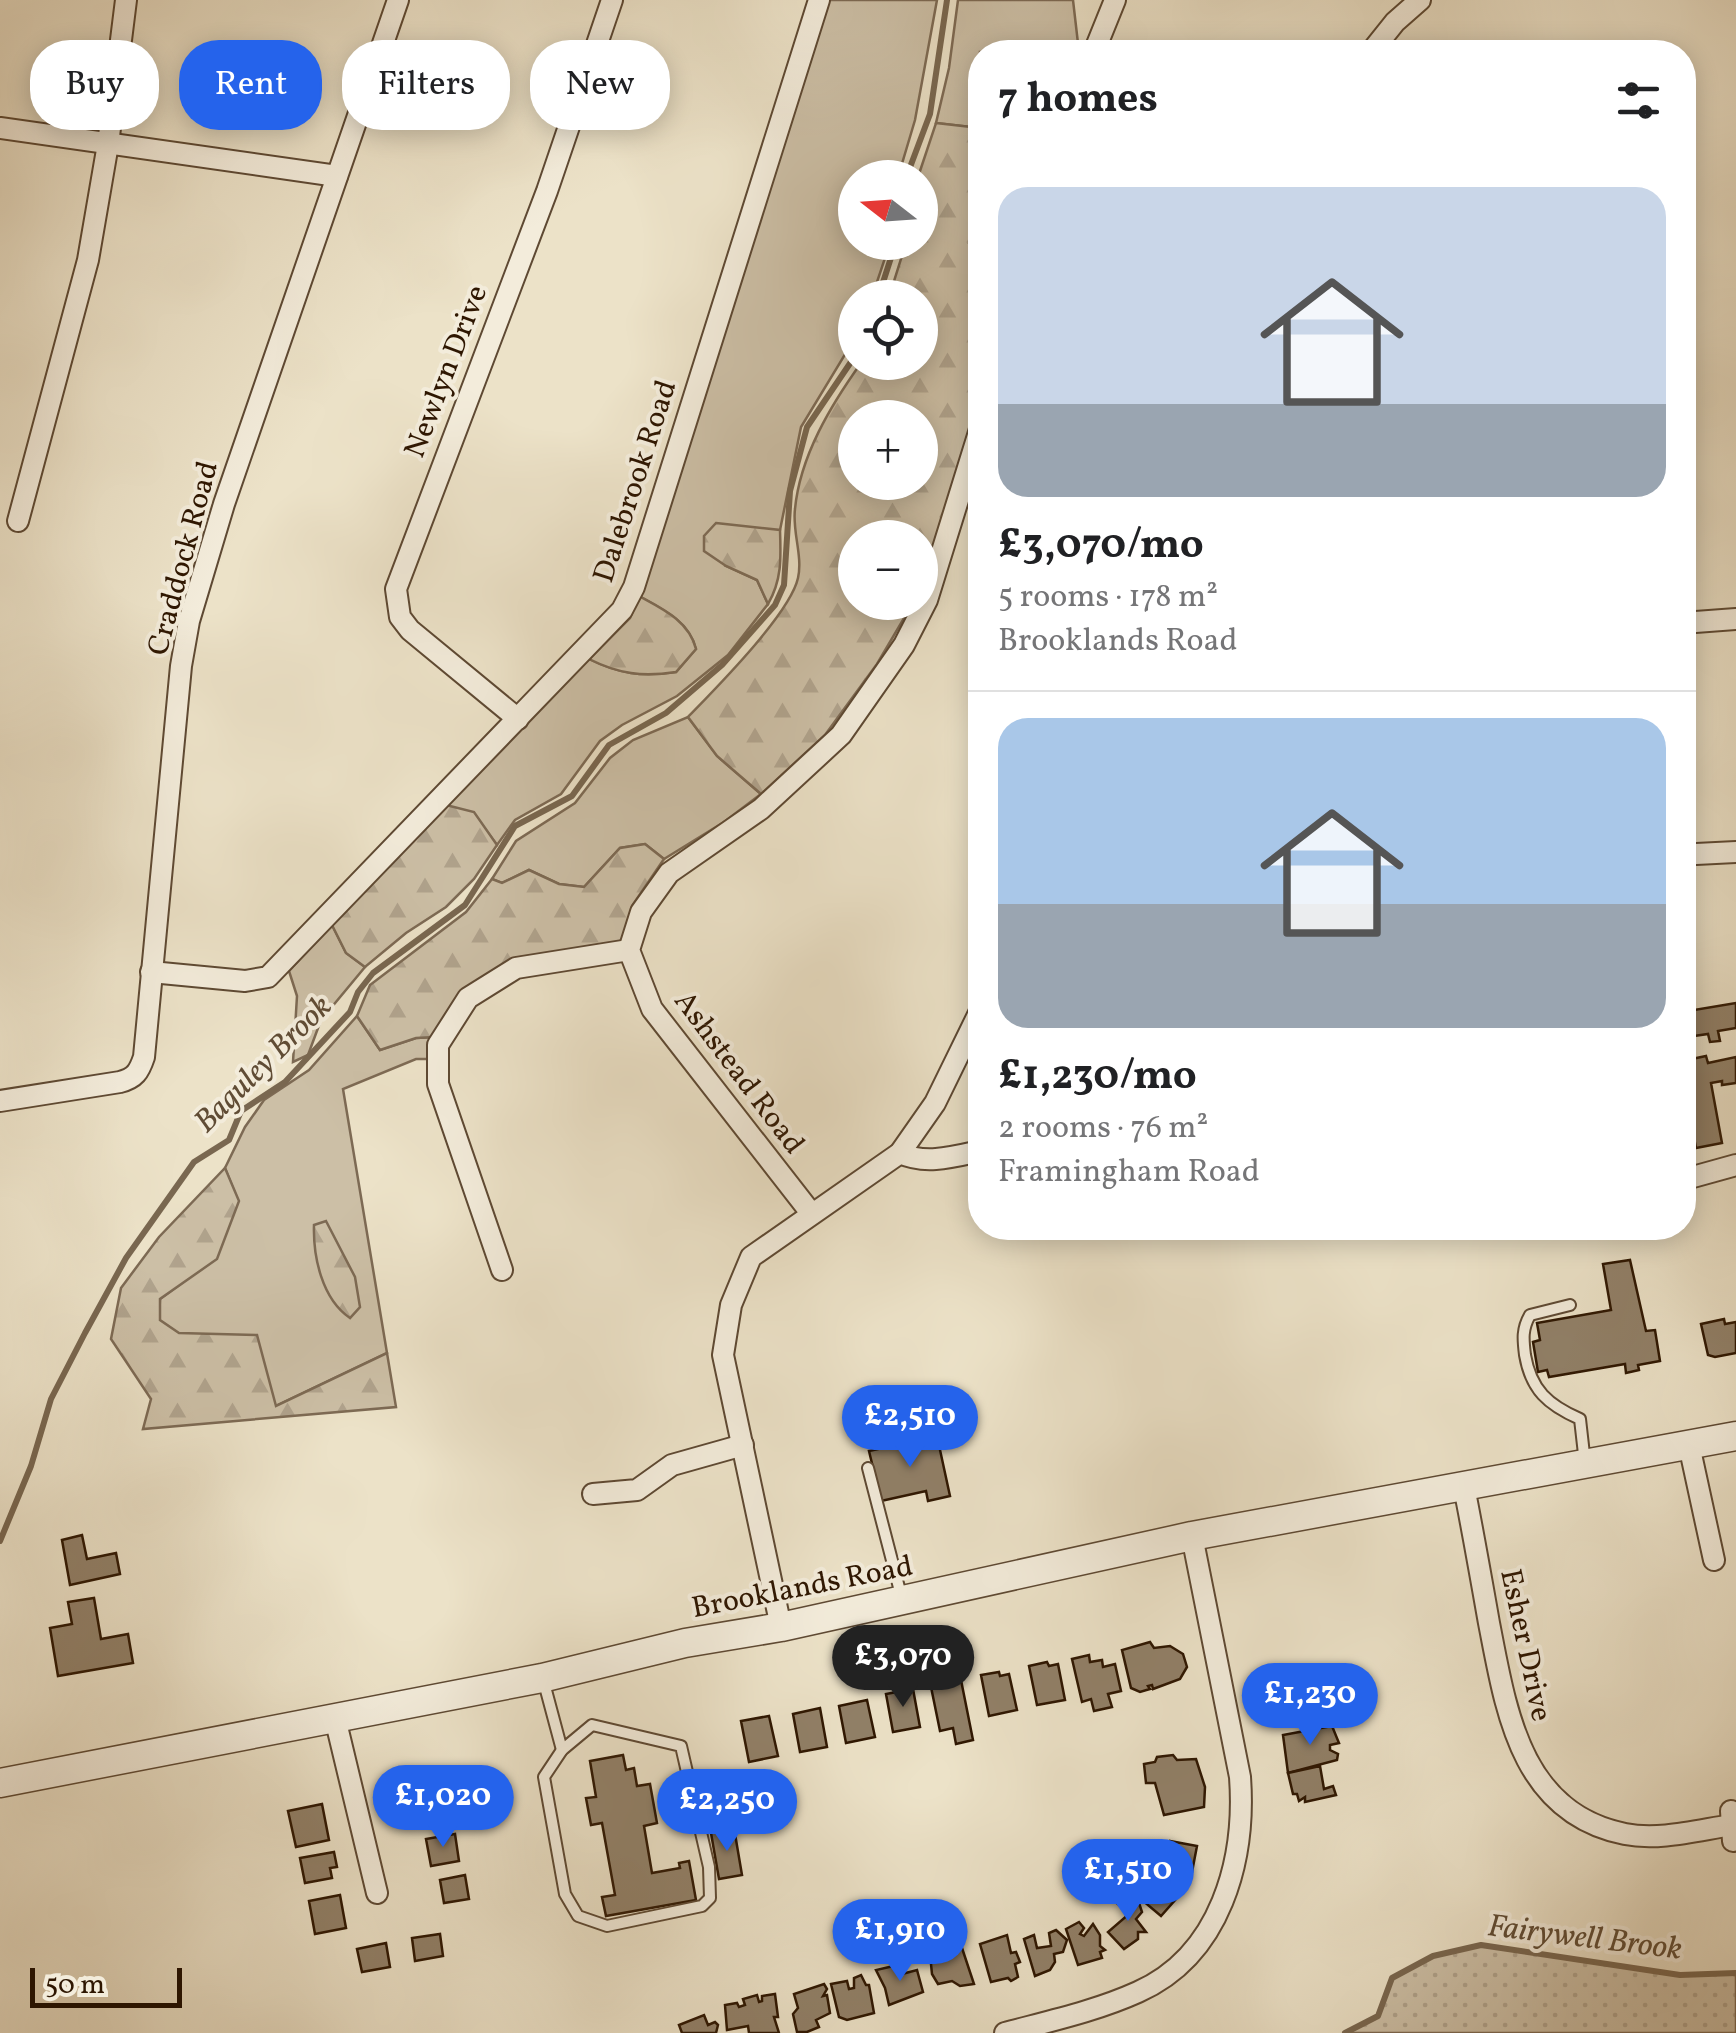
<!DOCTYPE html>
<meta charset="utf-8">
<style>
body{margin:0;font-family:Vollkorn,serif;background:#f2f2f2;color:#202124;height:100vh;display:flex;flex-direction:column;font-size:38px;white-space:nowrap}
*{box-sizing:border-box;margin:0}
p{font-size:32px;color:#757577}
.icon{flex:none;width:55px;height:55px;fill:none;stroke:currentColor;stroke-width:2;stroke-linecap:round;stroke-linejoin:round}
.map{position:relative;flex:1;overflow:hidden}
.sheet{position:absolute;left:968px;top:40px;width:728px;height:1200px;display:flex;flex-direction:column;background:#fff;border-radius:40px;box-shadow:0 5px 25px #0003}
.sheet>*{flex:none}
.banner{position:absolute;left:30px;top:40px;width:788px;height:90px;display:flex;gap:20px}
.needle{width:65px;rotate:287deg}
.fabs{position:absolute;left:838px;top:160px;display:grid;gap:20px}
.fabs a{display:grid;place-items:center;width:100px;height:100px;border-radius:50%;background:#fff;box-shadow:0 5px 25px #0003;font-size:50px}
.scale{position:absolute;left:30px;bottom:25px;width:152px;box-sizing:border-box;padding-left:10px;border:5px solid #2e1601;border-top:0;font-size:28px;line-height:35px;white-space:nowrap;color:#2e1601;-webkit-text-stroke:8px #f3ecdb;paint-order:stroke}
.price{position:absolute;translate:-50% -85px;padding:0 22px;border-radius:35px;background:#2563eb;color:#fff;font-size:32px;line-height:65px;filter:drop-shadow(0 2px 5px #0008)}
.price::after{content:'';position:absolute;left:50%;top:60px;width:30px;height:22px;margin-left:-15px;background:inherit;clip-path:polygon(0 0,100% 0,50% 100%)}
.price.selected{background:#222;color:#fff}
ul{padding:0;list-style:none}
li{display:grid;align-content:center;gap:20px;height:530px;padding:0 30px}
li+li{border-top:2px solid #e0e0e0}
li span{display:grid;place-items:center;height:310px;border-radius:30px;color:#555}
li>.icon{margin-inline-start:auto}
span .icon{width:180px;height:180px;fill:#fffc;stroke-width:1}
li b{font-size:42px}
h2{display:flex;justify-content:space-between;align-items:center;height:120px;padding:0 30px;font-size:42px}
.tag{padding:0 35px;border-radius:40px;background:#fff;box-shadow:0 5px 25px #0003;font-size:35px;line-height:90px}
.tag.selected{background:#2563eb;color:#fff}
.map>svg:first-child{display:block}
.grass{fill:#ccbfa6;stroke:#7d6a54;stroke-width:2.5}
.forest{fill:url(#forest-firs);stroke:#7d6a54;stroke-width:2.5;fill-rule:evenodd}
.park{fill:url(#park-dots);stroke:#7d6a54;stroke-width:2.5}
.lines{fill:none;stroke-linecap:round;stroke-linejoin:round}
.stream{stroke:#796750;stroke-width:6}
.building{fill:#918068;stroke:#2e1601;stroke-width:2.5}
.service-casing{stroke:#5e4933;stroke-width:14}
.minor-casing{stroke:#5e4933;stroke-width:24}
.tertiary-casing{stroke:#5e4933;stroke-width:31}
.service{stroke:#f3ecdb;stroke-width:10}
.minor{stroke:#f3ecdb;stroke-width:20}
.tertiary{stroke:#f3ecdb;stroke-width:28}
.labels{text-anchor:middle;stroke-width:8;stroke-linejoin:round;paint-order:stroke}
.street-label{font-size:30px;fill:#2e1601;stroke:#f3ecdb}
.water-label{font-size:32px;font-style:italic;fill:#604c35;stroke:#f3ecdb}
</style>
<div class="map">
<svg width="1736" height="2033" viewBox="0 0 1736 2033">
<defs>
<pattern id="forest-firs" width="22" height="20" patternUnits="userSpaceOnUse" patternTransform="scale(2.5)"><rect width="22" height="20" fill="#ccbfa6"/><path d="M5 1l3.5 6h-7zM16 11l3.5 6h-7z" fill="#b0a38d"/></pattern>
<pattern id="park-dots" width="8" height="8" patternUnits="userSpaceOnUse" patternTransform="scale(2.5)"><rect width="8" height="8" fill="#ccbfa6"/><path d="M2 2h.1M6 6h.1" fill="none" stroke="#b0a38d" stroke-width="1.8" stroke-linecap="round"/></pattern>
</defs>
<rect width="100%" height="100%" fill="#ece2c8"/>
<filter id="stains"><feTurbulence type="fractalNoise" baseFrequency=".002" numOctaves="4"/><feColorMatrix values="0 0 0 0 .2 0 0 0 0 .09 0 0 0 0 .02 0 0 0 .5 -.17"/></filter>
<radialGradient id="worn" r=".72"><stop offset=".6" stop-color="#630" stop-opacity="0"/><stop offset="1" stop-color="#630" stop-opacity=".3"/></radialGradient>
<g class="grass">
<path d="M 826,0 L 937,0 L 915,120 L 898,177 L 855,178 L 855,242 L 890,243 L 872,297 L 855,298 L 855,338 L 801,427 L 780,530 L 766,531 L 726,566 L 757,580 L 768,604 L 728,655 L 677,696 L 622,725 L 600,741 L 561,794 L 515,820 L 497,845 L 488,833 L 446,805 L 589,659 C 619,674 642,677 676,672 L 696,649 C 689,621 663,610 639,596 Z"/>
<polygon points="958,0 1073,0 1079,52 980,52 980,128 936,123 949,68"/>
<polygon points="688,717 717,756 761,794 724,822 664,859 645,844 620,848 584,887 559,884 529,870 502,883 492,879 516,841 575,803 610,758 633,740"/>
<polygon points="332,925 346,953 365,967 321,1020 308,1055 293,1062 297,996 289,971"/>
<polygon points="357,1016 380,1050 416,1038 435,1037 432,1059 416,1059 343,1089 387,1353 276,1406 159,1320 160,1299 183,1282 238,1201 225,1168 245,1127 264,1100 309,1070"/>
</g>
<g class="forest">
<path d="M 936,123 L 980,128 L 980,186 L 969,243 L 980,248 L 980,397 L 944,518 L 920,585 L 920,538 L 855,538 L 855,602 L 913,603 L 877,664 L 825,735 L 761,794 L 717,756 L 688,717 C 715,689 790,614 798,578 C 803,556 792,531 795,509 C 800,456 831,405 861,363 L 920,362 L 920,298 L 889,297 L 906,243 L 920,242 L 918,177 ZM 855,418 L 920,418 L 920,482 L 855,482 Z"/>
<path d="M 716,523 L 780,530 C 781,558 782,580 768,604 L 757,580 L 726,566 L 704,551 L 704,536 Z"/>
<path d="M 639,596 C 663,609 689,621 696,649 L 676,672 C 642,677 619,674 589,659 L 630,618 Z"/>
<polygon points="446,805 474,812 497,845 474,879 446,907 406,933 365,967 346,953 332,925"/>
<polygon points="645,844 664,859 632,906 623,944 477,982 446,1014 435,1037 416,1038 380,1050 357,1016 370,985 466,912 492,879 502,883 529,870 559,884 584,887 620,848"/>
<polygon points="225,1168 239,1201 217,1259 160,1299 160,1320 179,1333 257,1335 276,1406 387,1353 396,1407 143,1429 151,1399 111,1339 121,1288 159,1237"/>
<path d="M 326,1221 L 355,1277 L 360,1307 L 350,1318 C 322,1299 313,1257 314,1225 Z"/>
</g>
<polygon class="park" points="1481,1945 1680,1975 1736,1973 1736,2033 1345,2033 1378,2016 1392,1978 1433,1956"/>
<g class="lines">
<g class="stream">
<polyline points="906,178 930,114 947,0"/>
<polyline points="878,298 896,242"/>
<polyline points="0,1541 31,1466 51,1399 85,1333 126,1258 194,1162 229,1140 241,1111 285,1082 350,1012 358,992 373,973 465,905 515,826 572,796 609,745 666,713 722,665 775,605 784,585 790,491 807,427 855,356"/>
<polyline points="1345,2033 1378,2016 1392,1978 1433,1956 1481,1945 1680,1975 1736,1973"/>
</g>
</g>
<g class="building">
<polygon points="1736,1003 1736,1028 1718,1031 1720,1041 1710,1042 1708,1034 1687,1037 1690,1053 1682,1054 1682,1012"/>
<polygon points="1706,1056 1708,1063 1736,1057 1736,1083 1722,1085 1722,1081 1711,1083 1722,1143 1696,1148 1692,1127 1685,1129 1683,1118 1690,1117 1685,1092 1693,1091 1687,1060"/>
<polygon points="1630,1260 1646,1331 1655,1330 1660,1361 1638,1365 1639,1370 1626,1373 1625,1364 1549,1377 1547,1370 1538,1372 1533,1342 1540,1340 1537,1323 1611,1310 1603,1264"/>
<polygon points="1724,1319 1725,1324 1736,1322 1736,1353 1715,1357 1708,1355 1701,1324"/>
<polygon points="937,1436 950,1496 928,1501 926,1491 881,1501 869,1451"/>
<polygon points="82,1535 87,1559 116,1553 120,1574 70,1585 62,1540"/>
<polygon points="94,1598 101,1639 128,1634 133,1663 58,1676 50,1628 72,1624 68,1602"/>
<polygon points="1150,1642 1154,1648 1170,1646 1183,1654 1187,1667 1180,1679 1153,1689 1152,1685 1148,1686 1150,1689 1140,1692 1131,1688 1122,1650"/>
<polygon points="1089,1655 1090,1662 1102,1660 1103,1667 1115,1664 1121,1691 1108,1694 1112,1707 1094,1711 1091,1699 1082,1702 1072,1659"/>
<polygon points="1047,1662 1049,1666 1058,1664 1065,1700 1037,1705 1029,1666"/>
<polygon points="999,1672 1000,1676 1009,1674 1017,1710 989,1716 981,1675"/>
<polygon points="961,1680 973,1740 956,1744 953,1728 940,1731 931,1687"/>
<polygon points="913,1689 920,1727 893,1732 886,1694"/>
<polygon points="867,1700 875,1737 846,1743 839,1706"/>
<polygon points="820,1708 827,1747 800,1752 793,1714"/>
<polygon points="769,1716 778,1756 749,1762 741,1721"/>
<polygon points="1332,1726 1339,1743 1330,1745 1330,1750 1338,1754 1337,1760 1288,1773 1283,1735"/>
<polygon points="623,1755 626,1770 634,1768 637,1786 650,1784 657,1823 644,1826 652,1873 680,1868 679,1863 689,1861 696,1900 606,1916 602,1897 615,1895 602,1823 591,1825 586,1798 596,1797 590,1761"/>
<polygon points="1173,1755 1177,1760 1196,1759 1205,1787 1204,1807 1164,1815 1155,1783 1146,1783 1144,1764 1155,1762 1157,1757"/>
<polygon points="1320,1766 1324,1789 1333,1786 1336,1795 1305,1802 1305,1797 1299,1801 1297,1794 1293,1794 1288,1773"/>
<polygon points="445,1783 450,1807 421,1814 416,1789"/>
<polygon points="322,1804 329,1840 296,1847 288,1811"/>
<polygon points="734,1828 742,1875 719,1879 711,1833"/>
<polygon points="455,1834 459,1861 431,1866 426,1839"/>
<polygon points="1170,1841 1197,1846 1192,1872 1163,1867"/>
<polygon points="334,1852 337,1867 330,1868 332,1878 305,1883 300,1858"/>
<polygon points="1155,1874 1170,1890 1170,1895 1176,1892 1176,1899 1161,1916 1136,1895"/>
<polygon points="465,1875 469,1899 444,1903 440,1880"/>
<polygon points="340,1895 346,1928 315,1934 309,1901"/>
<polygon points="1127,1897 1139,1903 1142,1912 1136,1919 1146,1932 1138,1932 1138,1939 1124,1949 1108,1932 1129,1914 1118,1904"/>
<polygon points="1079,1922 1084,1928 1080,1934 1084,1936 1093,1924 1100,1935 1100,1946 1105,1950 1100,1952 1102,1958 1078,1965 1066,1929"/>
<polygon points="1056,1930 1067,1940 1063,1952 1054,1954 1055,1962 1050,1970 1035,1976 1024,1939 1034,1935 1037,1948 1051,1946 1049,1933"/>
<polygon points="440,1934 443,1956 415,1961 412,1938"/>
<polygon points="1007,1935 1011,1953 1016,1952 1020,1962 1015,1964 1018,1977 1011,1981 1008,1978 991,1982 980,1944"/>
<polygon points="386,1943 390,1967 362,1972 357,1949"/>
<polygon points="961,1945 974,1984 960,1986 952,1981 938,1984 932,1974 930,1954"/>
<polygon points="898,1965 902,1974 917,1970 923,1992 889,2005 885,1988 876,1970"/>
<polygon points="861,1975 866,1985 869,1985 874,2013 847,2020 839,2017 831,1984 847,1981 849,1989 854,1988 854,1978"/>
<polygon points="824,1984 827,1989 823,1996 827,1995 830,2013 816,2020 819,2027 807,2032 797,2032 793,2014 798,2008 794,1994"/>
<polygon points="775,1994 778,2017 774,2017 779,2033 749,2033 748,2026 727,2030 725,2005 737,2003 739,2007 745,2005 743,1999 757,1995 759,2002 762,2001 762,1996"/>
<polygon points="704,2015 708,2025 715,2022 718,2025 716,2033 682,2033 679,2025"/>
</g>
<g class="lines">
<defs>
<g id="service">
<path d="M 1570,1305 L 1530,1315 C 1522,1329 1523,1339 1525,1355 C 1531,1390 1548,1405 1580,1419 L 1585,1463"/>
<polyline points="868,1468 902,1599"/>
<polyline points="543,1679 562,1750"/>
<polygon points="592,1725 681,1746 709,1867 710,1898 702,1906 607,1926 578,1916 565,1894 544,1777 562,1750"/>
</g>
<g id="minor">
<polyline points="1094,52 1115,0"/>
<polyline points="1371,52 1395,22 1420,0"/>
<polyline points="0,128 337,176"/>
<polyline points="18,521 88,260 108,144 126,0"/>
<polyline points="1682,623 1736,619"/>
<polyline points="518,719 410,630 400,617 396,589 547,191 612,0"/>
<polyline points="1696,854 1736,852"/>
<polyline points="151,972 245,981 268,977 622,610 634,587 819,0"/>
<path d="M 0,1101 L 120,1082 C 135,1078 139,1072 144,1057 L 181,666 L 189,621 L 224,504 L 398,0"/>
<path d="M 900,1153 C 925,1165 953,1157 980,1151"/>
<polyline points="1682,1180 1736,1165"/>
<polyline points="811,1213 652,1009 629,950 641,912 669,873 761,809 841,735 904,645 927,600 980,429"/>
<polyline points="502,1270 438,1084 438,1045 468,998 516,968 629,950"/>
<polyline points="1689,1445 1714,1560"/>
<path d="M 1464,1487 C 1473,1532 1481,1578 1489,1623 C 1506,1710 1520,1813 1625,1834 C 1659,1841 1698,1830 1732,1825"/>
<polyline points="593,1494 637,1490 672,1465 743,1445"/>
<polyline points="781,1627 723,1355 731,1305 751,1257 900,1153 935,1103 980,1011"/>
<polyline points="335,1718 377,1893"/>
<polyline points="1731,1811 1733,1841"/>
<path d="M 1005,2033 C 1050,2021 1096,2011 1138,1992 C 1221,1955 1246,1860 1240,1777 L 1192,1536"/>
</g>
<polyline id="tertiary" points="0,1783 542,1678 685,1643 781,1627 1192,1536 1736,1436"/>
</defs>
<use href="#service" class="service-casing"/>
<use href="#minor" class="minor-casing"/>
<use href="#tertiary" class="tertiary-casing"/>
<use href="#service" class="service"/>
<use href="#minor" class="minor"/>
<use href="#tertiary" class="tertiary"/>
</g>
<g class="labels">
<g class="street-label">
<text transform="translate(445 371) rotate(-69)" y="10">Newlyn Drive</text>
<text transform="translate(634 481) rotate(-72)" y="10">Dalebrook Road</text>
<text transform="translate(182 558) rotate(-75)" y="10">Craddock Road</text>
<text transform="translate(740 1072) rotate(53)" y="10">Ashstead Road</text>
<text transform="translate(802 1586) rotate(-11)" y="10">Brooklands Road</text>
<text transform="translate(1527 1645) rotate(78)" y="10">Esher Drive</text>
</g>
<g class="water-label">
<text transform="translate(262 1063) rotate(-45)" y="11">Baguley Brook</text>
<text transform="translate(1585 1936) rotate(7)" y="11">Fairywell Brook</text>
</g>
</g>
<rect width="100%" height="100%" filter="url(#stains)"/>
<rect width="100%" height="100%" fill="url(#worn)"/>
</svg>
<div class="fabs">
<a><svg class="needle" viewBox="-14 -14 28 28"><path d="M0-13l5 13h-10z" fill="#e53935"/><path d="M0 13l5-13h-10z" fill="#757577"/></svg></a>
<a><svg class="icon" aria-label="locate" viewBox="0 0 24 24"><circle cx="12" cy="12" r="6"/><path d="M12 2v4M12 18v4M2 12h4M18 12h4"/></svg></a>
<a>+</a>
<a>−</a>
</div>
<div class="scale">50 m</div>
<b class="price" style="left:910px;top:1470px">£2,510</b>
<b class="price selected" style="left:903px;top:1710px">£3,070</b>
<b class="price" style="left:1310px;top:1748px">£1,230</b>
<b class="price" style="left:443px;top:1850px">£1,020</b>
<b class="price" style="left:727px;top:1854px">£2,250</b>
<b class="price" style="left:1128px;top:1924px">£1,510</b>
<b class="price" style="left:900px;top:1984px">£1,910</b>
<div class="banner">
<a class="tag">Buy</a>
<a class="tag selected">Rent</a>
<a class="tag">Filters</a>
<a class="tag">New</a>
</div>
<section class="sheet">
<h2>7 homes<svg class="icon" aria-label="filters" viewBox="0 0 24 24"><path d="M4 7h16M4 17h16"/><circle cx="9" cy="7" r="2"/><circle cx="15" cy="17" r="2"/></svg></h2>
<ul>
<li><span style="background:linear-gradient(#c9d6e8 70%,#9aa5b1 0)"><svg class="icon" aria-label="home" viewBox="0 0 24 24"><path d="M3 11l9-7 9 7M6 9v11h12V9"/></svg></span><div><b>£3,070/mo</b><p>5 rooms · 178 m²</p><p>Brooklands Road</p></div></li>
<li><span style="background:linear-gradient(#a9c7e8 60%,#9aa5b1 0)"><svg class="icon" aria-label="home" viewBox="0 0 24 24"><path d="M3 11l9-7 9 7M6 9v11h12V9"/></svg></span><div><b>£1,230/mo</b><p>2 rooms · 76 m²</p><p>Framingham Road</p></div></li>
</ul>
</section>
</div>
